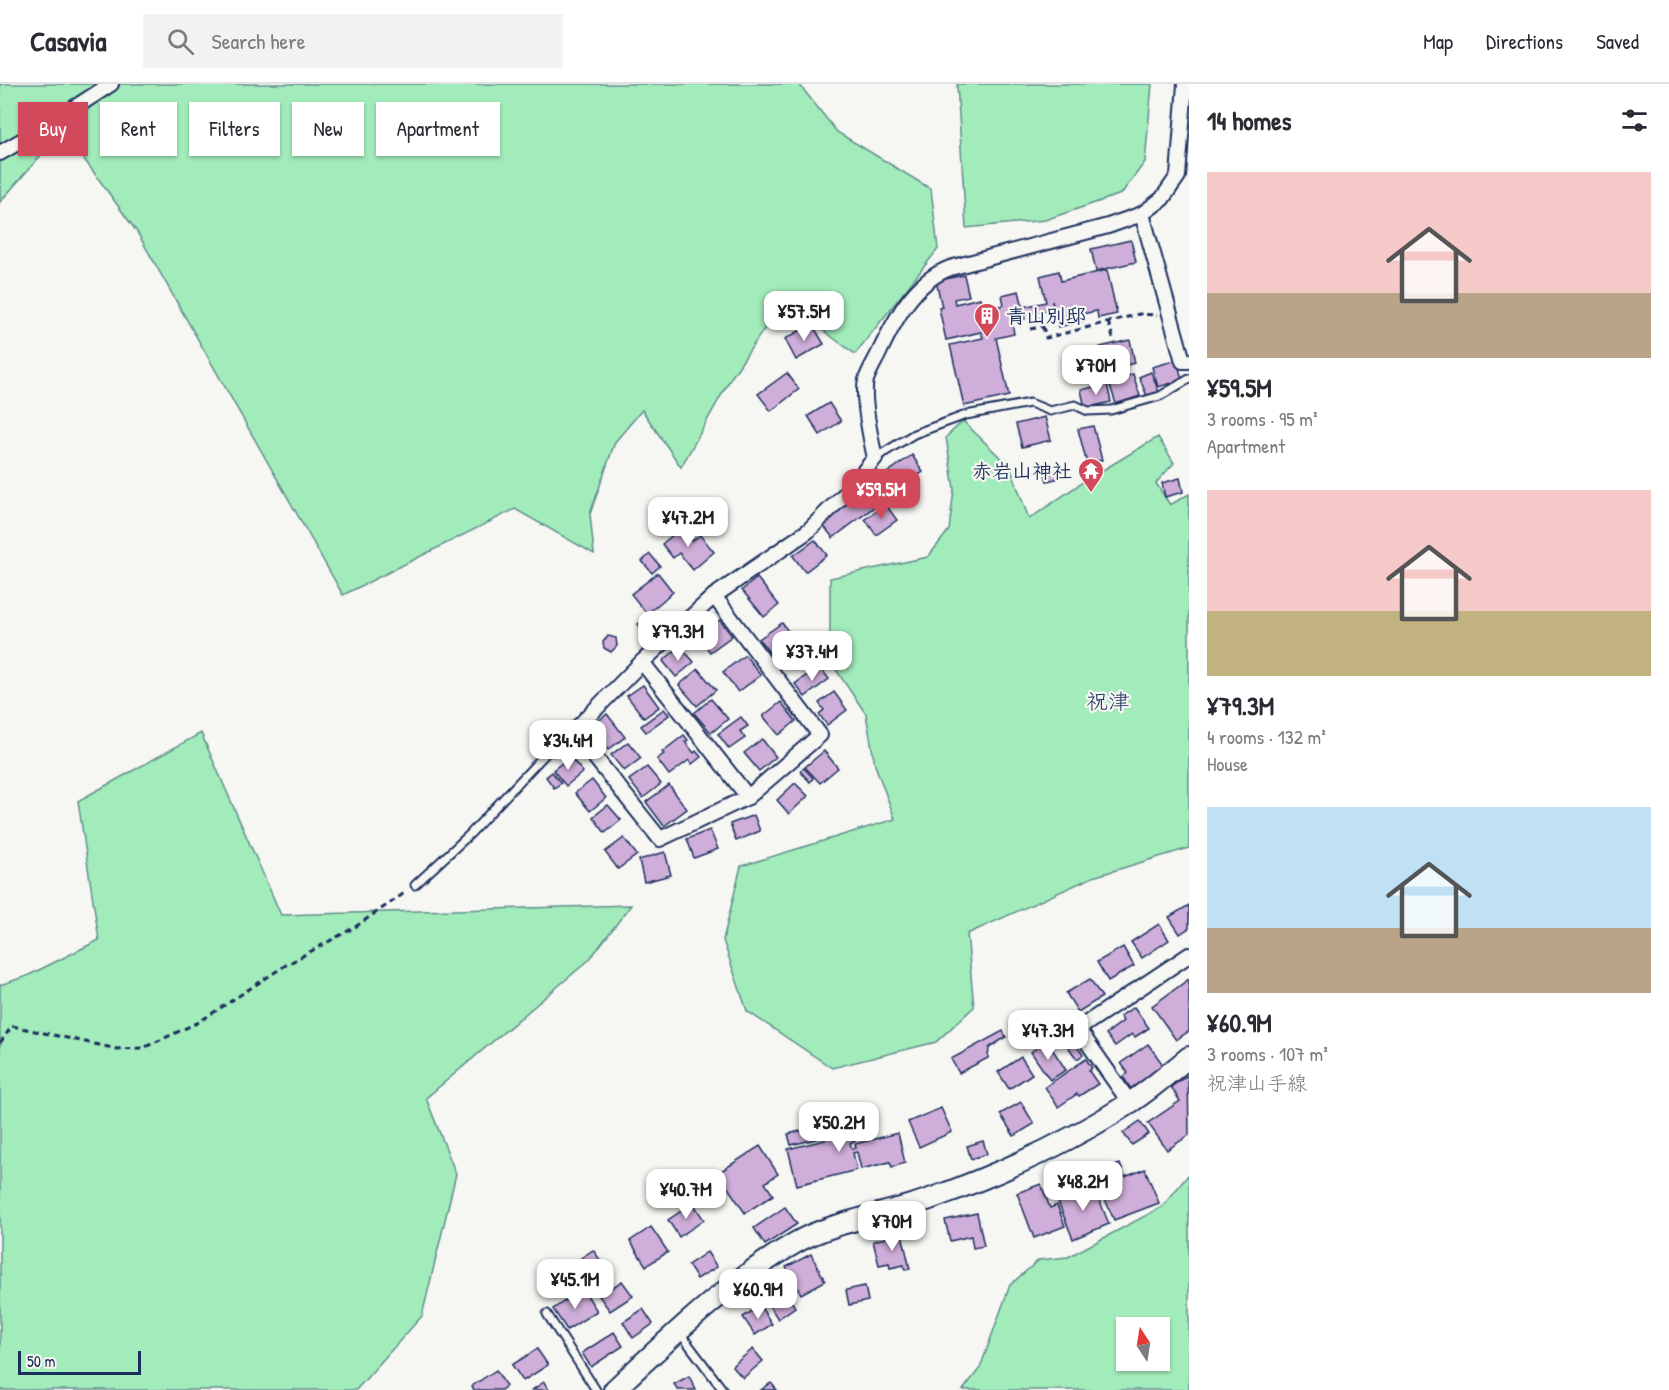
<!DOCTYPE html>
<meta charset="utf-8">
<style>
body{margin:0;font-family:"Patrick Hand","Klee One",sans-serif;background:#f2f2f3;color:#2b2b33;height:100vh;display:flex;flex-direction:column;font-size:22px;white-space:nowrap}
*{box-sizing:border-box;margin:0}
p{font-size:20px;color:#7c7c81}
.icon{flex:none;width:33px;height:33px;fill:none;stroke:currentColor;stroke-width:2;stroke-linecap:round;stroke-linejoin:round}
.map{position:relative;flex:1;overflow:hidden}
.side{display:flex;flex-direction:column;background:#fff;width:480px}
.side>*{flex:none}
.guide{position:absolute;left:18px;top:18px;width:570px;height:54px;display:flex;gap:12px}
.needle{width:39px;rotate:348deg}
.controls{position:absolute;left:1116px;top:1233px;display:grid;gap:12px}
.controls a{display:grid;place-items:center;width:54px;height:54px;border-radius:0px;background:#fff;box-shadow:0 2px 4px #0004;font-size:30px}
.scale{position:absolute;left:18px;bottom:15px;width:123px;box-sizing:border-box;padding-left:6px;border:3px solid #1b2f5e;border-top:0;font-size:16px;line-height:21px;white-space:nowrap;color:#1b2f5e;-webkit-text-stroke:4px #f6f6f2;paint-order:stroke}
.price{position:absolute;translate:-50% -51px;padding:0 14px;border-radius:12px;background:#fff;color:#222;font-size:20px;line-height:39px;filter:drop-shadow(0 2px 3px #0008)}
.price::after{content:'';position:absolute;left:50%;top:36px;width:18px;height:14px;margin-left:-9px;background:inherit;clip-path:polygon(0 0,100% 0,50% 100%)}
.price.on{background:#d1495b;color:#fff}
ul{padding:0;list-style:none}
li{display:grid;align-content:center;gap:12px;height:318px;padding:0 18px}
li span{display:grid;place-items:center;height:186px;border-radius:0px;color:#555}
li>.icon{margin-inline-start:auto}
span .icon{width:108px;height:108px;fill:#fffc;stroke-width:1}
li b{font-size:26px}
h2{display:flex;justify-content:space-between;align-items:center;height:72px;padding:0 18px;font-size:26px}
.pill{padding:0 21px;border-radius:0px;background:#fff;box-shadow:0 2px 4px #0004;font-size:21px;line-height:54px}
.pill.on{background:#d1495b;color:#fff}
header{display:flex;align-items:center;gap:36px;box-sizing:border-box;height:84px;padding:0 30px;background:#fff;border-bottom:2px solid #e1e1e2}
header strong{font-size:28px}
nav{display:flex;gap:33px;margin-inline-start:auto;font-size:21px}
.search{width:420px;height:54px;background:#f2f2f3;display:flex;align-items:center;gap:15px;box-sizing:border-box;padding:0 21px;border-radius:0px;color:#7c7c81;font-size:22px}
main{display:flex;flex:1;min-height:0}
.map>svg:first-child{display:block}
.green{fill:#a2ebba;stroke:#5e8d8c;stroke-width:1.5;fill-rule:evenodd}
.building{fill:#cfaed9;stroke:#1b2f5e;stroke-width:1.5}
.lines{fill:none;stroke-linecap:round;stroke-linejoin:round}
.lane-casing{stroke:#1b2f5e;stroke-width:11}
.street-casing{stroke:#1b2f5e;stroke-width:18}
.secondary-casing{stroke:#1b2f5e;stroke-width:24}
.path{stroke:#1b2f5e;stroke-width:3;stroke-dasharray:6 4.5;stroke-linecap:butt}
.lane{stroke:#f6f6f2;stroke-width:7}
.street{stroke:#f6f6f2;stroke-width:14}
.secondary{stroke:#f6f6f2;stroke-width:20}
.labels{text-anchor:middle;stroke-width:4.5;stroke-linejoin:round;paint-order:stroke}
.poi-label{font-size:20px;font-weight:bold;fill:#1b2f5e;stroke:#f6f6f2;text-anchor:start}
.quarter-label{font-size:22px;fill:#1b2f5e;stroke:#f6f6f2}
</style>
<header>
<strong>Casavia</strong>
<div class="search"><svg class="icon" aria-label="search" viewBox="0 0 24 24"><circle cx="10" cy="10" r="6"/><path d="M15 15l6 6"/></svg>Search here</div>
<nav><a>Map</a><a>Directions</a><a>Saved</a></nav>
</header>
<main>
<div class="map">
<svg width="1189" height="1306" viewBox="0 0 1189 1306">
<rect width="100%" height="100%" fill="#f6f6f2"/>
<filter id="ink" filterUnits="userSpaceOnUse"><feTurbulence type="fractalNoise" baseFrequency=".0167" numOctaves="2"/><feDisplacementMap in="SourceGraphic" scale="12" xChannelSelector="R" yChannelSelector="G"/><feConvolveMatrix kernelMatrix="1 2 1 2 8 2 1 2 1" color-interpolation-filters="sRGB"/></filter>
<g filter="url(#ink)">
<g class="green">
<polygon points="0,0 799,0 837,48 931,105 938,165 855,270 783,217 731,294 681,383 642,326 615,358 590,430 594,470 515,425 343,511 137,148 63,46 0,118"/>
<polygon points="957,0 1152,0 1145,78 1121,110 1045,136 966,144"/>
<polygon points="963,337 1010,383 1029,435 1083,398 1158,353 1174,379 1156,399 1170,421 1189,410 1189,764 1093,793 967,850 974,923 936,958 832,984 747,927 723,856 741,782 895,735 875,681 866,630 830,577 830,494 928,473 949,446 954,405 946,353"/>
<polygon points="201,649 281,831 631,821 589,876 426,1014 456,1090 422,1232 356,1306 0,1306 0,901 27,892 99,856 78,717"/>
<path d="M 1189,1090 L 1189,1306 L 963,1306 L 980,1284 L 1010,1201 L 1039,1176 L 1068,1173 L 1162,1123 ZM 1126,1244 L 1160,1244 L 1160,1276 L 1126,1276 Z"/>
</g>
<g class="building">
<polygon points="1131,156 1136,178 1096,187 1091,165"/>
<polygon points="1107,186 1117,230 1098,234 1097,227 1082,230 1084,237 1058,243 1052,217 1053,225 1024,231 1025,235 1012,238 1014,250 996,254 1009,312 964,322 950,261 983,254 981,248 946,256 939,224 942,223 936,197 964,191 969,212 954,215 955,220 980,214 983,226 1004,221 1002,211 1019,207 1023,223 1046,218 1040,192 1059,187 1061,197"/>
<polygon points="812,240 824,260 796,276 785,255"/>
<polygon points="1130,256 1135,279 1106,286 1100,263"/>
<polygon points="1177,276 1182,296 1158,303 1152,283"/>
<polygon points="1100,280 1102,289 1089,292 1087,283"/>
<polygon points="1151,288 1159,308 1147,312 1139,293"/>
<polygon points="787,289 799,305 771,327 758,310"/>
<polygon points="1133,290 1140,312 1116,320 1109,298"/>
<polygon points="1107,300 1111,318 1085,324 1081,306"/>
<polygon points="829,319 841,337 820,351 808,332"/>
<polygon points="1045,333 1051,356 1022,363 1016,340"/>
<polygon points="1093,342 1102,376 1087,380 1078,345"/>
<polygon points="912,371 923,388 898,405 887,389"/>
<polygon points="1058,387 1060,394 1047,397 1045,390"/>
<polygon points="1180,394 1183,408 1165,413 1162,399"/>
<polygon points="869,400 882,417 833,454 820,437"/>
<polygon points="886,421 897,436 876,451 865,435"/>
<polygon points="681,444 692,457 700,451 714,468 693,486 679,469 673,474 662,460"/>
<polygon points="815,456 827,471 805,488 793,472"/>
<polygon points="650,470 660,482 652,489 642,477"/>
<polygon points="658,489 673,508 647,530 631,510"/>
<polygon points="757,494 779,521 764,533 742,506"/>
<polygon points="644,535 653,547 647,552 638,540"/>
<polygon points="720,536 732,552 710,568 698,552"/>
<polygon points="782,539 793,554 771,571 759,555"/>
<polygon points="608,552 616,554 617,562 611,568 604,564 603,558"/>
<polygon points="803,560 812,571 793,585 784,574"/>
<polygon points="680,562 694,578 676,593 663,577"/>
<polygon points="745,571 761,591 738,608 723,588"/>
<polygon points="819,582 829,595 805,613 795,600"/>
<polygon points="698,585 716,606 697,622 679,601"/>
<polygon points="643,601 659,623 644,634 627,612"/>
<polygon points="834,608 847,626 827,641 819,630 824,626 819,619"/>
<polygon points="711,615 728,635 711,649 694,629"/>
<polygon points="781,618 796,637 779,651 763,632"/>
<polygon points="664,625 669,631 646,648 641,642"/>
<polygon points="607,630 625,653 608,666 591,643"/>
<polygon points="741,633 748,642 740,647 745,654 729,665 718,650"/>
<polygon points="684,651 688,656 685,658 694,669 696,667 701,673 692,680 689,676 669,691 657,675 664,670 662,668"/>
<polygon points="762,655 776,673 759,687 744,669"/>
<polygon points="628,658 641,674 624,687 611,671"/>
<polygon points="824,667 838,684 820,699 805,683"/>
<polygon points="570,673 583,688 566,702 553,686"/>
<polygon points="647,683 661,700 643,714 629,696"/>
<polygon points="804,684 813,694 810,698 800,687"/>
<polygon points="552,688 561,699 554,704 546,693"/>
<polygon points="592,696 606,714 590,727 575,709"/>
<polygon points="795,699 808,712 789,730 777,716"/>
<polygon points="669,701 687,725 664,742 646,718"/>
<polygon points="608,721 621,736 605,749 593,733"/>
<polygon points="754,731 760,747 736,757 730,740"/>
<polygon points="710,746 718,765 694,774 687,755"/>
<polygon points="624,754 637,771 618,785 605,768"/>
<polygon points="665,768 671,791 644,798 639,776"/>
<polygon points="1189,821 1189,844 1180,850 1169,833"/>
<polygon points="1159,840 1169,856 1142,874 1131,858"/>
<polygon points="1123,863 1134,882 1108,897 1097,878"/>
<polygon points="1090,895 1102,913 1078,928 1066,909"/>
<polygon points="1189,895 1189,947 1176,956 1152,922"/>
<polygon points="1134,923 1149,944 1135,953 1132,950 1115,962 1106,950 1123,937 1120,932"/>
<polygon points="1003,947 1006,953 989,964 988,974 959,989 951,975"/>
<polygon points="1072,955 1083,971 1077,975 1066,960"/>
<polygon points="1047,957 1066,986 1050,996 1031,968"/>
<polygon points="1148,960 1164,982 1131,1005 1123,993 1128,989 1121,979"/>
<polygon points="1021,973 1032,990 1009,1005 998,988"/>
<polygon points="1086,975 1092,984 1089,987 1098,1000 1079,1012 1077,1010 1058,1023 1045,1003"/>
<polygon points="1188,991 1189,1051 1167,1066 1148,1039 1180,1017 1171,1003"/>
<polygon points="1021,1018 1034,1040 1014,1052 1000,1030"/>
<polygon points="941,1024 952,1048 919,1063 908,1038"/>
<polygon points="1140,1037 1149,1050 1132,1061 1123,1049"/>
<polygon points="836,1038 839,1052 853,1047 855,1057 850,1059 852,1065 856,1064 855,1060 898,1049 905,1079 892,1083 890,1078 861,1085 857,1068 853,1069 857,1086 797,1101 788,1065 825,1056 824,1053 791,1061 788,1050"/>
<polygon points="983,1057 987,1070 971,1075 967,1062"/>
<polygon points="760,1062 778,1090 765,1099 773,1111 745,1129 718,1089"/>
<polygon points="1120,1080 1125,1093 1145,1085 1159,1119 1114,1136 1094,1090"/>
<polygon points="1041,1100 1050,1124 1057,1121 1065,1142 1034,1154 1017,1109"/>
<polygon points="1093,1100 1109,1140 1073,1155 1057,1115"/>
<polygon points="693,1119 704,1136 679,1153 668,1136"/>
<polygon points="785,1123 797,1140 765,1161 754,1144"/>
<polygon points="977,1129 984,1162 973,1164 971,1152 950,1157 945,1136"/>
<polygon points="651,1143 668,1168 646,1182 630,1157"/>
<polygon points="902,1150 910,1185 905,1186 904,1181 890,1184 889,1179 879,1181 873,1157"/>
<polygon points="593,1166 603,1180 590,1189 581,1174"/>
<polygon points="707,1168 717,1183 697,1195 688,1181"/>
<polygon points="811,1170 825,1197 801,1210 786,1183"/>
<polygon points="565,1177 576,1193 557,1206 546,1190"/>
<polygon points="622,1197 633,1212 610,1227 599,1212"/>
<polygon points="865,1202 868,1217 849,1221 846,1206"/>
<polygon points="782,1203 795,1223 778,1235 765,1215"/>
<polygon points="583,1205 597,1227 567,1246 553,1225"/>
<polygon points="760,1222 772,1240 755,1251 743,1233"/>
<polygon points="643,1225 653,1240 633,1254 623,1238"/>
<polygon points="614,1248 623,1262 591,1283 582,1269"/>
<polygon points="537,1265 548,1281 523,1297 512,1281"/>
<polygon points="753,1265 763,1277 743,1294 732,1282"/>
<polygon points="496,1286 506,1302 501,1306 474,1306 472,1302"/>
<polygon points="689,1292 696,1306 678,1306 674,1300"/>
<polygon points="544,1298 549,1306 532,1306"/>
<polygon points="771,1299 777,1306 761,1306"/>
</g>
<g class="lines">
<defs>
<g id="lane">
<polyline points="875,374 914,350 966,331 1030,319 1050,327 1075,321 1088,327 1111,326 1160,312 1189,295"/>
<polyline points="415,801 470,750 551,664"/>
<polyline points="547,1230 596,1306"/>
<polyline points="680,1249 723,1306"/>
</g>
<g id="street">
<polyline points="0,69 40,46 111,0"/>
<polyline points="1142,130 1183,277 1189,277"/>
<polyline points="642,578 748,713"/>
<polyline points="574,647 660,755 748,713 820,651 714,512"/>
<path d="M 551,664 L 574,647 L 642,578 L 714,512 L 808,447 L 846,409 L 875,374 C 871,356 862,312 866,296 C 869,287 874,279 878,271 C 894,237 913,198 950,184 L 1108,142 L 1142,130 L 1162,115 L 1178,92 L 1185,0"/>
<polyline points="1130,1019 1078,945 1189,871"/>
</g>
<path id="secondary" d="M 614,1306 C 671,1253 728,1197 797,1158 C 832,1138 887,1130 927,1116 C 997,1091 1065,1061 1128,1020 C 1149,1007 1169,989 1189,973"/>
</defs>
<use href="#lane" class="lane-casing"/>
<use href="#street" class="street-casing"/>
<use href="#secondary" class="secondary-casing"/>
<g class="path">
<polyline points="1040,232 1046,254 1139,230 1157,231"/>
<polyline points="1108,238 1114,257"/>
<polyline points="1030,245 1043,243"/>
<polyline points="0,959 12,942 117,965 143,964 199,938 286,881 355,843 406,808"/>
</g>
<use href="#lane" class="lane"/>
<use href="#street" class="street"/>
<use href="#secondary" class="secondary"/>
</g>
</g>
<defs>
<symbol id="building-pin" viewBox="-11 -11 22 30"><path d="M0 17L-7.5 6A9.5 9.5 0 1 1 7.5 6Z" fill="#d1495b" stroke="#f6f6f2"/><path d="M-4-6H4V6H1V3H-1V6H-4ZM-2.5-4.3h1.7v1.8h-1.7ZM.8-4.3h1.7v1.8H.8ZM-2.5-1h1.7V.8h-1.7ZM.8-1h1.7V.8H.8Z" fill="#fff"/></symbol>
<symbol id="temple-pin" viewBox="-11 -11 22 30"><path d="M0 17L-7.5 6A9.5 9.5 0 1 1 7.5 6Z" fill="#d1495b" stroke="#f6f6f2"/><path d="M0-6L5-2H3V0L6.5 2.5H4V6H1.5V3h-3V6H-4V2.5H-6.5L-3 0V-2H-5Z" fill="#fff"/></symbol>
</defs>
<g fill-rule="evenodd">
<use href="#building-pin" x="972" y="217" width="30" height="40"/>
<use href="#temple-pin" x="1076" y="372" width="30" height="40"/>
</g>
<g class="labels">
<g class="poi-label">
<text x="1006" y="239">青山別邸</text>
<text x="1072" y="394" text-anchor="end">赤岩山神社</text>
</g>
<g class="quarter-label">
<text x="1108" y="625">祝津</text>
</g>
</g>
</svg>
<div class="controls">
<a><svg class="needle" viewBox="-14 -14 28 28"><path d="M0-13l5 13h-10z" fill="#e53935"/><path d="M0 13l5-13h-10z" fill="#7c7c81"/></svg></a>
</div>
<div class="scale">50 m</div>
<b class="price" style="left:804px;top:258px">¥57.5M</b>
<b class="price" style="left:1096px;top:312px">¥70M</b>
<b class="price on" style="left:881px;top:436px">¥59.5M</b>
<b class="price" style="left:688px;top:464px">¥47.2M</b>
<b class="price" style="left:678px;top:578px">¥79.3M</b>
<b class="price" style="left:812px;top:598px">¥37.4M</b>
<b class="price" style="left:568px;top:687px">¥34.4M</b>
<b class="price" style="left:1048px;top:977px">¥47.3M</b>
<b class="price" style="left:839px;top:1069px">¥50.2M</b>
<b class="price" style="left:1083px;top:1128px">¥48.2M</b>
<b class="price" style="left:686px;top:1136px">¥40.7M</b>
<b class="price" style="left:892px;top:1168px">¥70M</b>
<b class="price" style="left:575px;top:1226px">¥45.1M</b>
<b class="price" style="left:758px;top:1236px">¥60.9M</b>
<div class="guide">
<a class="pill on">Buy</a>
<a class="pill">Rent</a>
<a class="pill">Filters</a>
<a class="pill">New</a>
<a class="pill">Apartment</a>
</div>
</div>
<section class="side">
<h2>14 homes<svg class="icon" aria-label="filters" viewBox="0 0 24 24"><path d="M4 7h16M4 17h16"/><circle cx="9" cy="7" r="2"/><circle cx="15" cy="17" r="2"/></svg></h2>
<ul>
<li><span style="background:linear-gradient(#f6c9c9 65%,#b9a48a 0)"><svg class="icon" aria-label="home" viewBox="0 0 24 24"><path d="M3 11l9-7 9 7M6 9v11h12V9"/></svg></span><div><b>¥59.5M</b><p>3 rooms · 95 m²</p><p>Apartment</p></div></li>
<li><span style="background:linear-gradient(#f6c9c9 65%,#c2b280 0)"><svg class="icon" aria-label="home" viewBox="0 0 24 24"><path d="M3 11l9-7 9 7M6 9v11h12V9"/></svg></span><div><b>¥79.3M</b><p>4 rooms · 132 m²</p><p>House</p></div></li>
<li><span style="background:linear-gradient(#bfe0f5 65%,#b9a48a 0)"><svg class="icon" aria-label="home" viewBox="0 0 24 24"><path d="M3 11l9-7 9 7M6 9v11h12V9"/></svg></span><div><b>¥60.9M</b><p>3 rooms · 107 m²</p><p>祝津山手線</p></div></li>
</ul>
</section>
</main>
